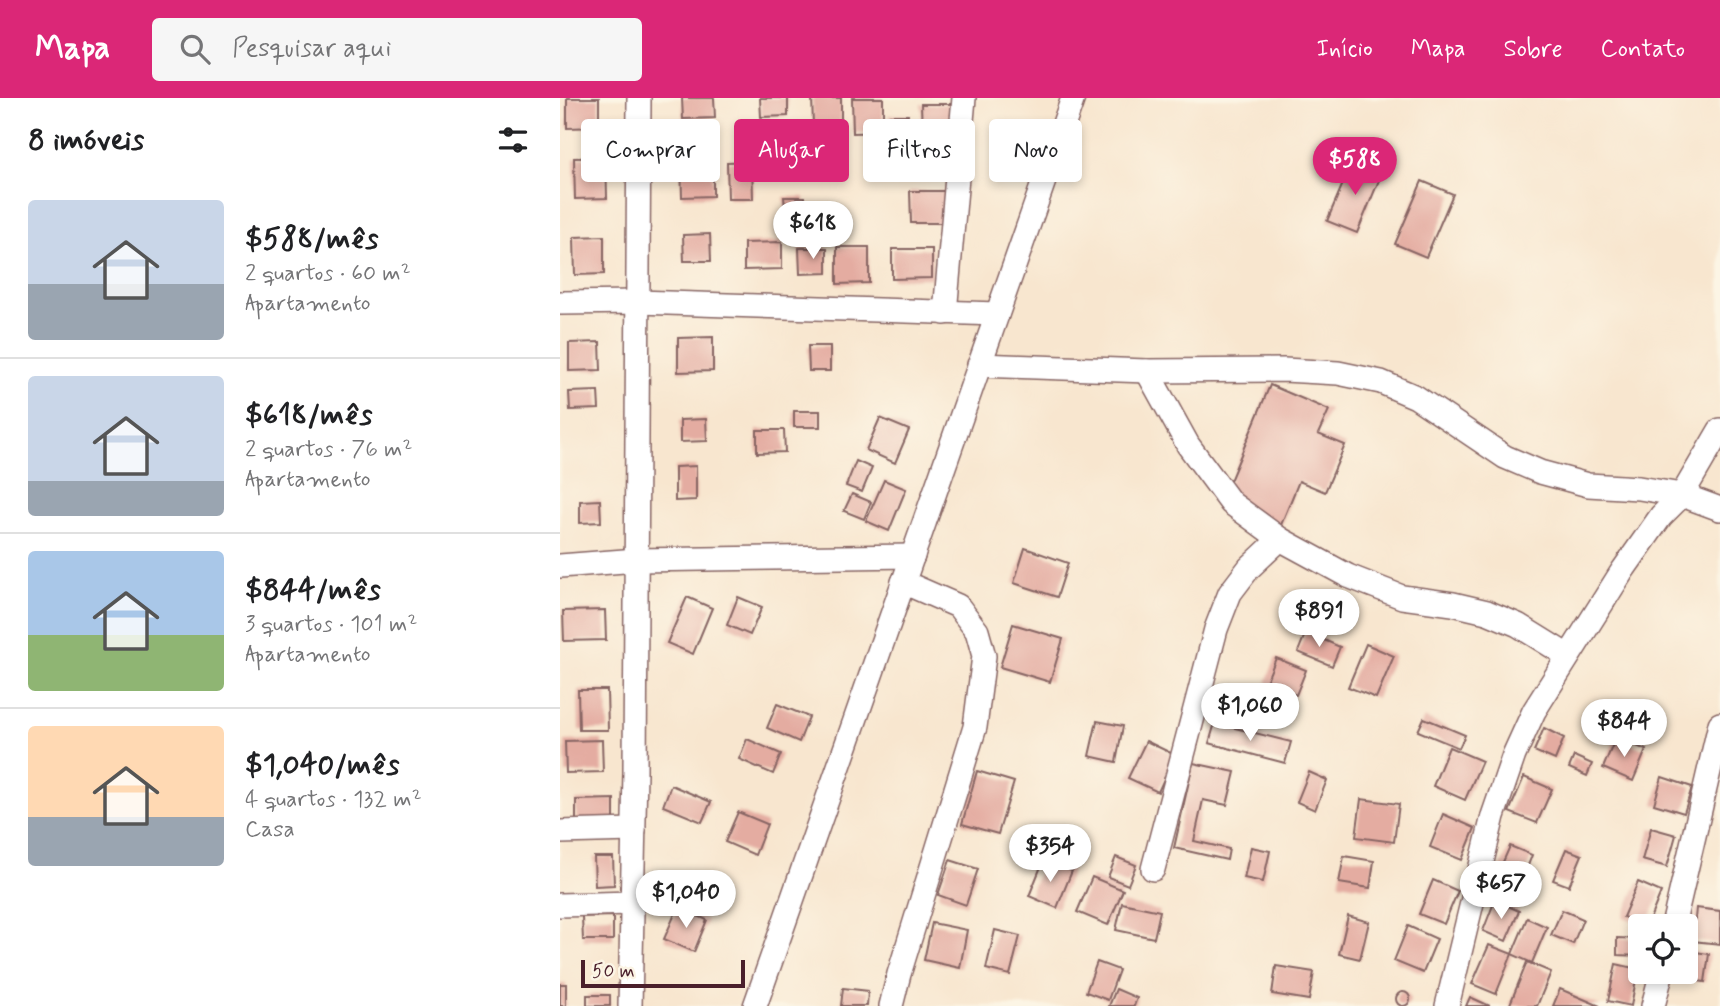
<!DOCTYPE html>
<html lang="pt">
<meta charset="utf-8">
<style>
body{margin:0;font-family:Mynerve,sans-serif;background:#f6f6f6;color:#202124;height:100vh;display:flex;flex-direction:column;font-size:26px;white-space:nowrap}
*{box-sizing:border-box;margin:0}
p{font-size:23px;color:#757577}
.icon{flex:none;width:38px;height:38px;fill:none;stroke:currentColor;stroke-width:2;stroke-linecap:round;stroke-linejoin:round}
.map{position:relative;flex:1;overflow:hidden}
.drawer{display:flex;flex-direction:column;background:#fff;width:560px}
.drawer>*{flex:none}
.guide{position:absolute;left:21px;top:21px;width:665px;height:63px;display:flex;gap:14px}
.fabs{position:absolute;left:1068px;top:816px;display:grid;gap:14px}
.fabs a{display:grid;place-items:center;width:70px;height:70px;border-radius:7px;background:#fff;box-shadow:0 4px 10px #0003;font-size:35px}
.scale{position:absolute;left:21px;bottom:18px;width:164px;box-sizing:border-box;padding-left:7px;border:4px solid #4a1f2b;border-top:0;font-size:19px;line-height:24px;white-space:nowrap;color:#4a1f2b;-webkit-text-stroke:5px #fcf5e5;paint-order:stroke}
.price{position:absolute;translate:-50% -60px;padding:0 16px;border-radius:24px;background:#fff;color:#222;font-size:23px;line-height:46px;filter:drop-shadow(0 2px 4px #0008)}
.price::after{content:'';position:absolute;left:50%;top:42px;width:21px;height:16px;margin-left:-10px;background:inherit;clip-path:polygon(0 0,100% 0,50% 100%)}
.price.active{background:#db2777;color:#fff}
ul{padding:0;list-style:none}
li{display:flex;align-items:center;gap:21px;height:175px;padding:0 28px}
li+li{border-top:2px solid #e0e0e0}
li span{display:grid;place-items:center;flex:none;width:196px;height:140px;border-radius:7px;color:#555}
li>.icon{margin-inline-start:auto}
span .icon{width:84px;height:84px;fill:#fffc;stroke-width:1}
li b{font-size:30px}
h2{display:flex;justify-content:space-between;align-items:center;height:84px;padding:0 28px;font-size:30px}
.chip{padding:0 24px;border-radius:7px;background:#fff;box-shadow:0 4px 10px #0003;font-size:24px;line-height:63px}
.chip.active{background:#db2777;color:#fff}
header{display:flex;align-items:center;gap:42px;box-sizing:border-box;height:98px;padding:0 35px;background:#db2777;color:#fff}
header strong{font-size:33px}
nav{display:flex;gap:38px;margin-inline-start:auto;font-size:24px}
.search{width:490px;height:63px;background:#f6f6f6;display:flex;align-items:center;gap:18px;box-sizing:border-box;padding:0 24px;border-radius:7px;color:#757577;font-size:26px}
main{display:flex;flex:1;min-height:0}
.map>svg:first-child{display:block}
.building{fill:#e4aca1}
.lines{fill:none;stroke-linecap:round;stroke-linejoin:round}
.minor-casing{stroke:#876564;stroke-width:26}
.minor{stroke:#fff;stroke-width:23}
</style>
<header>
<strong>Mapa</strong>
<div class="search"><svg class="icon" aria-label="search" viewBox="0 0 24 24"><circle cx="10" cy="10" r="6"/><path d="M15 15l6 6"/></svg>Pesquisar aqui</div>
<nav><a>Início</a><a>Mapa</a><a>Sobre</a><a>Contato</a></nav>
</header>
<main>
<section class="drawer">
<h2>8 imóveis<svg class="icon" aria-label="filters" viewBox="0 0 24 24"><path d="M4 7h16M4 17h16"/><circle cx="9" cy="7" r="2"/><circle cx="15" cy="17" r="2"/></svg></h2>
<ul>
<li><span style="background:linear-gradient(#c9d6e8 60%,#9aa5b1 0)"><svg class="icon" aria-label="home" viewBox="0 0 24 24"><path d="M3 11l9-7 9 7M6 9v11h12V9"/></svg></span><div><b>$588/mês</b><p>2 quartos · 60 m²</p><p>Apartamento</p></div></li>
<li><span style="background:linear-gradient(#c9d6e8 75%,#9aa5b1 0)"><svg class="icon" aria-label="home" viewBox="0 0 24 24"><path d="M3 11l9-7 9 7M6 9v11h12V9"/></svg></span><div><b>$618/mês</b><p>2 quartos · 76 m²</p><p>Apartamento</p></div></li>
<li><span style="background:linear-gradient(#a9c7e8 60%,#8fb573 0)"><svg class="icon" aria-label="home" viewBox="0 0 24 24"><path d="M3 11l9-7 9 7M6 9v11h12V9"/></svg></span><div><b>$844/mês</b><p>3 quartos · 101 m²</p><p>Apartamento</p></div></li>
<li><span style="background:linear-gradient(#ffd9b3 65%,#9aa5b1 0)"><svg class="icon" aria-label="home" viewBox="0 0 24 24"><path d="M3 11l9-7 9 7M6 9v11h12V9"/></svg></span><div><b>$1,040/mês</b><p>4 quartos · 132 m²</p><p>Casa</p></div></li>
</ul>
</section>
<div class="map">
<svg width="1160" height="908" viewBox="0 0 1160 908">
<rect width="100%" height="100%" fill="#fcf5e5"/>
<filter id="ink" filterUnits="userSpaceOnUse"><feTurbulence type="fractalNoise" baseFrequency=".0143" numOctaves="2"/><feDisplacementMap in="SourceGraphic" scale="14" xChannelSelector="R" yChannelSelector="G"/><feConvolveMatrix kernelMatrix="1 2 1 2 8 2 1 2 1" color-interpolation-filters="sRGB"/></filter>
<filter id="wash" filterUnits="userSpaceOnUse"><feTurbulence type="fractalNoise" baseFrequency=".00686" numOctaves="4" result="noise"/><feDisplacementMap in="SourceGraphic" scale="28" xChannelSelector="R" yChannelSelector="G"/><feGaussianBlur stdDeviation="1.57" result="paint"/><feColorMatrix in="noise" values="0 0 0 0 0 0 0 0 0 0 0 0 0 0 0 0 0 1.4 0 .05"/><feComposite in="paint" operator="in"/></filter>
<g filter="url(#wash)">
<rect width="100%" height="100%" fill="#f8e6cf"/>
<g id="blocks">
<g class="building">
<polygon points="7,0 39,0 39,29 7,30"/>
<polygon points="122,0 154,0 155,20 123,21"/>
<polygon points="200,0 228,0 228,18 201,19"/>
<polygon points="252,0 281,0 281,26 253,26"/>
<polygon points="292,0 323,0 323,34 293,35"/>
<polygon points="361,6 392,6 392,34 362,34"/>
<polygon points="330,17 348,17 349,48 330,48"/>
<polygon points="46,59 47,100 15,101 14,60"/>
<polygon points="121,62 153,62 153,98 122,99"/>
<polygon points="793,62 822,75 797,135 767,123"/>
<polygon points="192,63 193,101 168,101 167,64"/>
<polygon points="862,83 893,96 866,159 835,146"/>
<polygon points="350,93 386,93 386,125 351,125"/>
<polygon points="224,99 245,99 245,109 225,109"/>
<rect x="221" y="120" width="16" height="16"/>
<polygon points="150,136 151,163 124,163 123,137"/>
<polygon points="44,138 44,176 15,177 14,139"/>
<polygon points="222,144 222,171 184,172 184,145"/>
<polygon points="277,149 309,149 309,185 277,186"/>
<polygon points="239,150 267,150 267,175 240,176"/>
<polygon points="332,151 372,151 372,180 332,181"/>
<polygon points="153,239 153,273 118,274 118,240"/>
<polygon points="40,244 41,272 9,273 9,245"/>
<polygon points="248,248 270,248 270,273 249,273"/>
<polygon points="710,287 769,312 758,336 785,347 765,394 739,383 721,427 662,402"/>
<polygon points="38,293 39,311 10,312 9,294"/>
<rect x="234" y="313" width="26" height="16"/>
<polygon points="320,320 349,332 335,365 306,352"/>
<polygon points="146,321 147,343 120,344 120,322"/>
<polygon points="197,332 224,332 225,354 197,355"/>
<polygon points="296,363 312,370 302,394 286,388"/>
<polygon points="136,368 136,402 115,403 115,369"/>
<polygon points="324,382 346,391 329,433 306,423"/>
<polygon points="292,396 311,404 304,421 284,413"/>
<polygon points="40,402 41,424 20,425 20,403"/>
<polygon points="465,450 508,465 497,499 454,485"/>
<polygon points="127,499 152,510 133,556 107,545"/>
<polygon points="178,499 202,509 190,537 167,527"/>
<polygon points="45,512 46,542 4,543 3,513"/>
<polygon points="453,526 503,541 490,584 440,569"/>
<polygon points="746,534 780,549 772,568 738,554"/>
<polygon points="806,546 834,558 816,600 788,589"/>
<polygon points="716,560 746,572 736,597 706,584"/>
<polygon points="18,592 47,592 48,632 19,632"/>
<polygon points="217,606 249,619 239,644 207,630"/>
<polygon points="864,620 905,637 899,650 858,633"/>
<polygon points="537,623 563,628 556,664 529,658"/>
<polygon points="655,625 731,644 725,665 649,645"/>
<polygon points="984,630 1004,640 995,662 974,653"/>
<polygon points="1056,639 1086,652 1073,683 1043,670"/>
<polygon points="187,641 221,656 213,676 179,661"/>
<polygon points="42,642 43,674 6,675 5,643"/>
<polygon points="586,643 615,657 598,694 568,680"/>
<polygon points="889,649 922,663 905,702 873,688"/>
<polygon points="1014,658 1032,666 1027,678 1009,670"/>
<polygon points="633,665 675,674 667,707 643,702 634,743 669,751 667,762 614,750"/>
<polygon points="417,673 454,684 438,736 402,726"/>
<polygon points="749,674 767,682 755,712 737,704"/>
<polygon points="964,679 992,691 977,725 949,714"/>
<polygon points="1102,679 1132,689 1124,715 1094,706"/>
<polygon points="111,687 151,704 142,724 103,708"/>
<polygon points="54,701 54,723 16,724 16,702"/>
<polygon points="801,701 839,706 834,744 796,739"/>
<polygon points="178,714 207,726 195,757 165,744"/>
<polygon points="883,716 915,730 902,762 870,749"/>
<polygon points="1091,730 1116,737 1107,769 1082,762"/>
<polygon points="950,748 972,757 962,783 939,773"/>
<polygon points="691,749 710,753 703,784 684,780"/>
<polygon points="1006,751 1022,757 1009,788 993,782"/>
<polygon points="784,758 814,763 810,790 779,785"/>
<polygon points="34,759 53,759 54,787 35,788"/>
<polygon points="556,759 576,767 568,787 548,779"/>
<polygon points="484,761 512,773 497,810 469,798"/>
<polygon points="390,762 418,771 406,807 378,797"/>
<polygon points="532,779 563,792 548,827 517,814"/>
<polygon points="873,782 898,793 884,826 859,816"/>
<polygon points="1078,784 1101,794 1087,828 1063,819"/>
<polygon points="935,802 959,813 946,843 923,833"/>
<polygon points="562,805 600,813 594,840 556,832"/>
<polygon points="118,809 147,822 134,854 104,841"/>
<polygon points="1136,810 1160,813 1160,846 1133,843"/>
<polygon points="1002,812 1023,821 1013,846 991,837"/>
<polygon points="53,818 53,842 23,842 22,819"/>
<polygon points="788,818 809,824 800,861 779,856"/>
<polygon points="967,820 987,829 972,865 952,856 936,896 912,886 929,847 952,856"/>
<polygon points="372,825 407,832 400,870 364,862"/>
<polygon points="848,828 877,841 863,875 834,863"/>
<polygon points="435,832 460,838 450,877 426,871"/>
<polygon points="1057,840 1080,841 1080,858 1057,857"/>
<polygon points="1129,853 1149,856 1145,884 1125,881"/>
<polygon points="537,864 559,872 548,902 526,894"/>
<polygon points="967,864 991,874 977,908 953,908 950,906"/>
<polygon points="1056,866 1078,871 1071,908 1048,903"/>
<polygon points="716,868 754,874 749,902 712,896"/>
<rect x="0" y="886" width="6" height="22"/>
<polygon points="283,890 308,893 307,908 281,908"/>
<polygon points="556,891 577,900 574,908 549,908"/>
<polygon points="1000,891 1040,908 993,908"/>
<circle cx="843" cy="901" r="7"/>
<rect x="27" y="897" width="23" height="11"/>
<polygon points="910,899 930,908 906,908"/>
</g>
</g>
</g>
<g filter="url(#ink)">
<use href="#blocks" fill-opacity="0" stroke="#876564" stroke-width="2"/>
<g class="lines">
<defs>
<g id="minor">
<polyline points="0,205 78,204 437,216"/>
<polyline points="385,215 404,0"/>
<polyline points="419,267 587,273 724,272 778,275 821,284 856,299 945,359 980,374 1028,387 1079,390 1122,397 1160,411"/>
<polyline points="587,273 628,347 671,405 720,441 788,478 842,499 893,506 927,514 958,527 1008,558"/>
<polyline points="0,468 77,462 353,458"/>
<polyline points="0,734 74,732"/>
<polyline points="593,771 656,531 670,495 689,470 720,441"/>
<polyline points="0,807 72,805"/>
<polyline points="1113,828 1160,626"/>
<polyline points="70,908 75,674 79,0"/>
<polyline points="195,908 513,0"/>
<polyline points="331,908 339,876 415,629 424,558 417,533 398,508 343,484"/>
<polyline points="887,908 933,718 954,657 974,613 1063,472 1101,418 1122,397 1160,332"/>
<polyline points="1093,908 1102,873"/>
</g>
</defs>
<use href="#minor" class="minor-casing"/>
<use href="#minor" class="minor"/>
</g>
</g>
</svg>
<div class="fabs">
<a><svg class="icon" aria-label="locate" viewBox="0 0 24 24"><circle cx="12" cy="12" r="6"/><path d="M12 2v4M12 18v4M2 12h4M18 12h4"/></svg></a>
</div>
<div class="scale">50 m</div>
<b class="price active" style="left:795px;top:99px">$588</b>
<b class="price" style="left:253px;top:163px">$618</b>
<b class="price" style="left:759px;top:551px">$891</b>
<b class="price" style="left:690px;top:645px">$1,060</b>
<b class="price" style="left:1064px;top:661px">$844</b>
<b class="price" style="left:490px;top:786px">$354</b>
<b class="price" style="left:941px;top:823px">$657</b>
<b class="price" style="left:126px;top:832px">$1,040</b>
<div class="guide">
<a class="chip">Comprar</a>
<a class="chip active">Alugar</a>
<a class="chip">Filtros</a>
<a class="chip">Novo</a>
</div>
</div>
</main>
